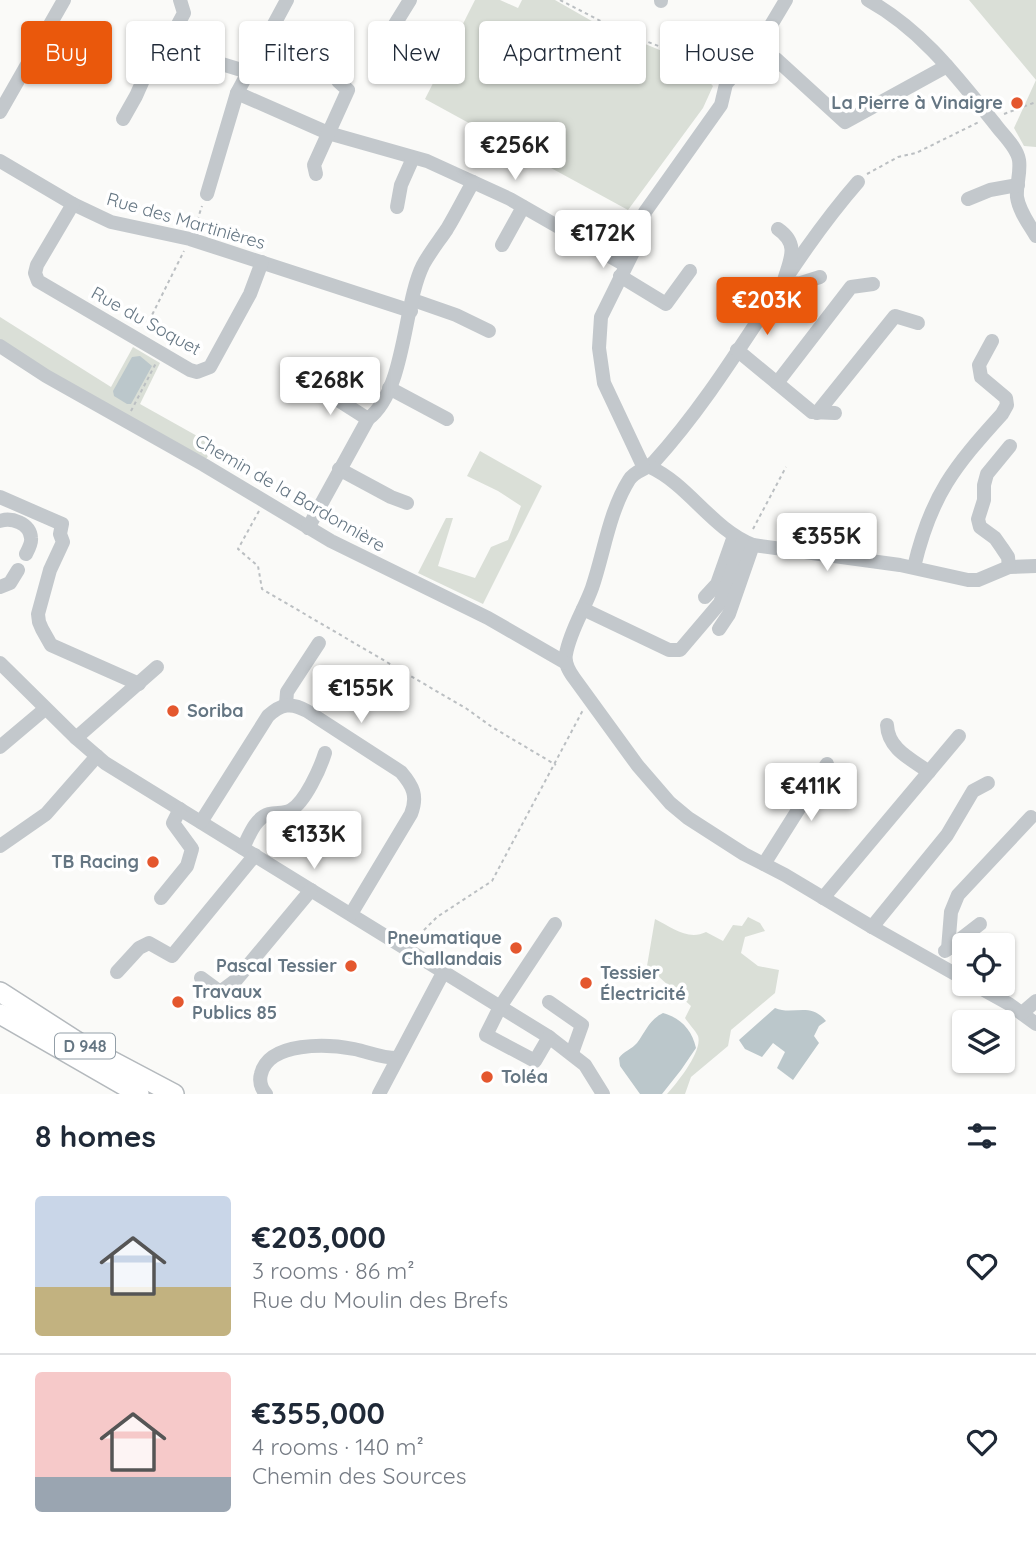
<!DOCTYPE html>
<meta charset="utf-8">
<style>
body{margin:0;font-family:Quicksand,sans-serif;background:#f6f6f7;color:#1f2937;height:100vh;display:flex;flex-direction:column;font-size:26px;white-space:nowrap}
*{box-sizing:border-box;margin:0}
p{font-size:23px;color:#747a83}
.icon{flex:none;width:38px;height:38px;fill:none;stroke:currentColor;stroke-width:2;stroke-linecap:round;stroke-linejoin:round}
.map{position:relative;height:1094px;overflow:hidden}
.details{display:flex;flex-direction:column;background:#fff;flex:1}
.details>*{flex:none}
.guide{position:absolute;left:21px;top:21px;width:994px;height:63px;display:flex;gap:14px}
.controls{position:absolute;left:952px;top:933px;display:grid;gap:14px}
.controls a{display:grid;place-items:center;width:63px;height:63px;border-radius:7px;background:#fff;box-shadow:0 2px 5px #0004;font-size:35px}
.price{position:absolute;translate:-50% -60px;padding:0 16px;border-radius:7px;background:#fff;color:#222;font-size:23px;line-height:46px;filter:drop-shadow(0 2px 4px #0008)}
.price::after{content:'';position:absolute;left:50%;top:42px;width:21px;height:16px;margin-left:-10px;background:inherit;clip-path:polygon(0 0,100% 0,50% 100%)}
.price.on{background:#ea580c;color:#fff}
ul{padding:0;list-style:none}
li{display:flex;align-items:center;gap:21px;height:175px;padding:0 35px}
li+li{border-top:2px solid #e0e1e3}
li span{display:grid;place-items:center;flex:none;width:196px;height:140px;border-radius:7px;color:#555}
li>.icon{margin-inline-start:auto}
span .icon{width:84px;height:84px;fill:#fffc;stroke-width:1}
li b{font-size:30px}
h2{display:flex;justify-content:space-between;align-items:center;height:84px;padding:0 35px;font-size:30px}
.chip{padding:0 24px;border-radius:7px;background:#fff;box-shadow:0 2px 5px #0004;font-size:24px;line-height:63px}
.chip.on{background:#ea580c;color:#fff}
.map>svg:first-child{display:block}
.green{fill:#dadfd7}
.water{fill:#bbc7cb}
.lines{fill:none;stroke-linecap:round;stroke-linejoin:round}
.highway-casing{stroke:#b4b9bd;stroke-width:22}
.path{stroke:#bbbfc2;stroke-width:2;stroke-dasharray:3.5 3.5;stroke-linecap:butt}
.minor{stroke:#c3c8cc;stroke-width:14}
.highway{stroke:#fff;stroke-width:19}
.poi-dot{fill:#e4572e;stroke:#fff;stroke-width:2.5}
.labels{text-anchor:middle;stroke-width:7;stroke-linejoin:round;paint-order:stroke}
.shield{fill:#fff;stroke:#939fa8;stroke-width:2}
.shield-label{font-size:16px;font-weight:bold;fill:#657683}
.poi-label{font-size:18px;font-weight:bold;fill:#657683;stroke:#fff;text-anchor:end}
.street-label{font-size:18px;fill:#657683;stroke:#fff}
</style>
<div class="map">
<svg width="1036" height="1094" viewBox="0 0 1036 1094">
<rect width="100%" height="100%" fill="#fafaf8"/>
<g class="green">
<polygon points="475,0 500,0 518,8 522,0 555,0 597,24 691,63 713,86 703,108 628,210 425,99"/>
<polygon points="969,0 1036,0 1036,147 1024,146 1014,128 1036,80"/>
<polygon points="0,317 111,387 133,347 160,363 140,404 215,446 206,459 58,377 0,339"/>
<polygon points="480,451 542,486 483,604 418,573 446,518 453,518 438,566 475,578 491,547 508,540 521,506 498,491 467,476"/>
<path d="M 748,917 L 760,923 L 765,931 L 745,937 L 741,953 L 758,966 L 779,970 L 775,993 L 731,1030 L 728,1046 L 691,1077 L 685,1094 L 667,1094 C 677,1083 703,1051 698,1036 C 695,1030 688,1023 685,1018 L 691,1006 L 647,966 L 655,919 C 671,927 688,941 706,932 L 723,941 L 733,925 L 742,926 Z"/>
</g>
<g class="water">
<polygon points="140,356 152,366 131,404 127,404 114,396 113,391 132,357"/>
<path d="M 775,1008 C 793,1016 810,1001 826,1021 L 819,1026 L 814,1036 L 819,1043 L 793,1080 L 777,1068 L 785,1052 L 773,1043 L 762,1057 L 745,1049 L 739,1040 Z"/>
<path d="M 663,1013 C 681,1018 692,1030 696,1048 L 681,1070 L 662,1094 L 640,1094 L 620,1066 L 619,1058 C 624,1051 632,1049 637,1043 C 646,1031 649,1020 663,1013 Z"/>
</g>
<g class="lines">
<defs>
<g id="highway">
<polyline points="0,992 87,1048 174,1094"/>
<polyline points="0,1014 139,1094"/>
</g>
</defs>
<use href="#highway" class="highway-casing"/>
<g class="path">
<polyline points="560,0 620,31 684,56 712,80"/>
<polyline points="1004,114 1036,102"/>
<polyline points="867,174 898,157 916,153 979,122"/>
<polyline points="195,227 202,206"/>
<polyline points="146,327 184,251"/>
<polyline points="131,411 156,363"/>
<polyline points="259,511 238,549 258,566 262,589 467,709 492,727 556,765"/>
<polyline points="753,529 786,467"/>
<polyline points="414,940 437,917 492,881 583,710"/>
</g>
<g class="minor">
<polyline points="180,0 184,13 166,47 248,72"/>
<path d="M 868,0 C 922,30 957,77 995,124 C 1002,134 1017,147 1019,160 C 1021,172 1016,185 1017,197 C 1019,211 1029,224 1036,236"/>
<polyline points="661,1 661,0"/>
<polyline points="389,34 410,0"/>
<polyline points="758,47 776,59 845,122 947,66"/>
<polyline points="237,93 328,133 427,161 510,199 625,265"/>
<polyline points="0,112 64,0"/>
<polyline points="123,119 136,96 152,60 166,47"/>
<polyline points="0,161 73,204 111,222 190,239 411,311"/>
<polyline points="316,174 314,165 348,90 338,81"/>
<path d="M 858,182 C 782,269 732,376 654,462 C 646,470 635,470 629,480 C 609,512 604,553 592,588 C 584,610 570,631 566,654 C 564,663 569,671 574,678 L 638,766 L 670,803 L 688,818 L 744,854 L 785,875 L 872,927 L 964,979"/>
<polyline points="207,194 237,93 287,0"/>
<polyline points="968,199 990,190 1018,185"/>
<polyline points="73,204 37,265 35,273 38,281 190,370 197,372 210,367 250,294 262,262"/>
<polyline points="397,207 401,185 413,158"/>
<path d="M 778,229 C 801,245 789,261 783,284 L 801,283 L 820,277"/>
<polyline points="502,245 523,207"/>
<polyline points="620,276 666,304 690,271"/>
<polyline points="413,300 456,315 489,331"/>
<polyline points="0,346 46,376 204,465 331,541 488,618 566,663"/>
<polyline points="737,350 812,412 835,413"/>
<polyline points="777,383 851,287 873,284"/>
<polyline points="313,384 368,419"/>
<polyline points="389,388 447,419"/>
<polyline points="817,413 895,316 918,323"/>
<path d="M 650,467 C 689,485 712,529 753,545 L 900,565 L 968,580 L 978,580 L 1009,567 L 1036,566"/>
<polyline points="644,468 604,383 599,348 601,317 640,238 645,212 721,105 726,84 758,47 786,0"/>
<polyline points="339,469 391,497 407,503"/>
<polyline points="0,497 62,524 60,534 63,542 50,570 38,614 39,622 42,629 51,645 139,684"/>
<path d="M 0,521 C 11,517 30,523 31,538 C 32,543 28,550 26,554"/>
<path d="M 308,528 L 368,419 C 406,390 403,305 423,265 C 430,252 439,241 447,229 C 456,214 464,198 473,182"/>
<path d="M 914,567 C 931,495 954,467 1002,414 L 1007,405 L 1006,398 L 981,377 L 979,365 L 992,341"/>
<polyline points="1009,567 1008,557 1002,548 995,538 980,527 978,519 984,500 984,485 987,474 1010,446"/>
<polyline points="0,587 10,583 18,570"/>
<polyline points="705,597 717,584 734,536"/>
<polyline points="583,609 669,650 680,650 720,603 743,541"/>
<polyline points="719,629 729,614 753,545"/>
<polyline points="0,663 76,738 105,763 549,1037 585,1065 603,1094"/>
<polyline points="286,704 287,692 319,643"/>
<path d="M 887,725 C 888,749 911,759 929,772"/>
<polyline points="76,738 157,667"/>
<polyline points="0,747 45,709"/>
<path d="M 201,822 L 268,716 C 281,704 291,702 307,711 L 401,772 C 413,786 418,796 411,814 L 351,914"/>
<polyline points="0,846 46,814 97,756"/>
<path d="M 243,848 C 249,836 255,818 269,814 C 277,812 284,814 291,810 C 305,802 320,769 325,753"/>
<polyline points="764,864 827,764"/>
<polyline points="161,898 187,866 192,849 173,823 180,809"/>
<polyline points="823,898 959,736"/>
<polyline points="872,927 947,835 973,791 988,783"/>
<polyline points="948,949 951,912 958,895 1031,817"/>
<polyline points="945,951 980,924"/>
<polyline points="117,972 139,948 149,943 172,956 255,855"/>
<polyline points="201,978 220,992 236,980 311,890"/>
<polyline points="973,984 1009,1004 1036,1024"/>
<polyline points="549,1002 582,1025 572,1053"/>
<polyline points="1022,1013 1036,1001"/>
<polyline points="549,1037 535,1061 486,1035 500,1007 555,924"/>
<path d="M 266,1094 C 261,1088 259,1081 261,1074 C 269,1041 328,1044 354,1049 C 369,1052 381,1058 397,1058"/>
<polyline points="379,1094 444,971"/>
</g>
<use href="#highway" class="highway"/>
</g>
<g class="poi-dot">
<circle cx="1017" cy="103" r="7"/>
<circle cx="173" cy="711" r="7"/>
<circle cx="153" cy="862" r="7"/>
<circle cx="516" cy="948" r="7"/>
<circle cx="351" cy="966" r="7"/>
<circle cx="586" cy="983" r="7"/>
<circle cx="178" cy="1002" r="7"/>
<circle cx="487" cy="1077" r="7"/>
</g>
<g class="labels">
<rect class="shield" x="55" y="1033.5" width="60" height="25" rx="5"/>
<g class="shield-label">
<text x="85" y="1052">D 948</text>
</g>
<g class="poi-label">
<text x="1003" y="109">La Pierre à Vinaigre</text>
<text x="187" y="717" text-anchor="start">Soriba</text>
<text x="139" y="868">TB Racing</text>
<text x="502" y="944">Pneumatique<tspan x="502" dy="21">Challandais</tspan></text>
<text x="337" y="972">Pascal Tessier</text>
<text x="600" y="979" text-anchor="start">Tessier<tspan x="600" dy="21">Électricité</tspan></text>
<text x="192" y="998" text-anchor="start">Travaux<tspan x="192" dy="21">Publics 85</tspan></text>
<text x="501" y="1083" text-anchor="start">Toléa</text>
</g>
<g class="street-label">
<text transform="translate(186 221) rotate(16)" y="6">Rue des Martinières</text>
<text transform="translate(146 321) rotate(29)" y="6">Rue du Soquet</text>
<text transform="translate(290 493) rotate(30)" y="6">Chemin de la Bardonnière</text>
</g>
</g>
</svg>
<div class="controls">
<a><svg class="icon" aria-label="locate" viewBox="0 0 24 24"><circle cx="12" cy="12" r="6"/><path d="M12 2v4M12 18v4M2 12h4M18 12h4"/></svg></a>
<a><svg class="icon" aria-label="layers" viewBox="0 0 24 24"><path d="M12 4l9 5-9 5-9-5zM3 14l9 5 9-5"/></svg></a>
</div>
<b class="price" style="left:515px;top:182px">€256K</b>
<b class="price" style="left:603px;top:270px">€172K</b>
<b class="price on" style="left:767px;top:337px">€203K</b>
<b class="price" style="left:330px;top:417px">€268K</b>
<b class="price" style="left:827px;top:573px">€355K</b>
<b class="price" style="left:361px;top:725px">€155K</b>
<b class="price" style="left:811px;top:823px">€411K</b>
<b class="price" style="left:314px;top:871px">€133K</b>
<div class="guide">
<a class="chip on">Buy</a>
<a class="chip">Rent</a>
<a class="chip">Filters</a>
<a class="chip">New</a>
<a class="chip">Apartment</a>
<a class="chip">House</a>
</div>
</div>
<section class="details">
<h2>8 homes<svg class="icon" aria-label="filters" viewBox="0 0 24 24"><path d="M4 7h16M4 17h16"/><circle cx="9" cy="7" r="2"/><circle cx="15" cy="17" r="2"/></svg></h2>
<ul>
<li><span style="background:linear-gradient(#c9d6e8 65%,#c2b280 0)"><svg class="icon" aria-label="home" viewBox="0 0 24 24"><path d="M3 11l9-7 9 7M6 9v11h12V9"/></svg></span><div><b>€203,000</b><p>3 rooms · 86 m²</p><p>Rue du Moulin des Brefs</p></div><svg class="icon" aria-label="heart" viewBox="0 0 24 24"><path d="M12 20l-8-8c-3-5 5-10 8-4 3-6 11-1 8 4z"/></svg></li>
<li><span style="background:linear-gradient(#f6c9c9 75%,#9aa5b1 0)"><svg class="icon" aria-label="home" viewBox="0 0 24 24"><path d="M3 11l9-7 9 7M6 9v11h12V9"/></svg></span><div><b>€355,000</b><p>4 rooms · 140 m²</p><p>Chemin des Sources</p></div><svg class="icon" aria-label="heart" viewBox="0 0 24 24"><path d="M12 20l-8-8c-3-5 5-10 8-4 3-6 11-1 8 4z"/></svg></li>
</ul>
</section>
